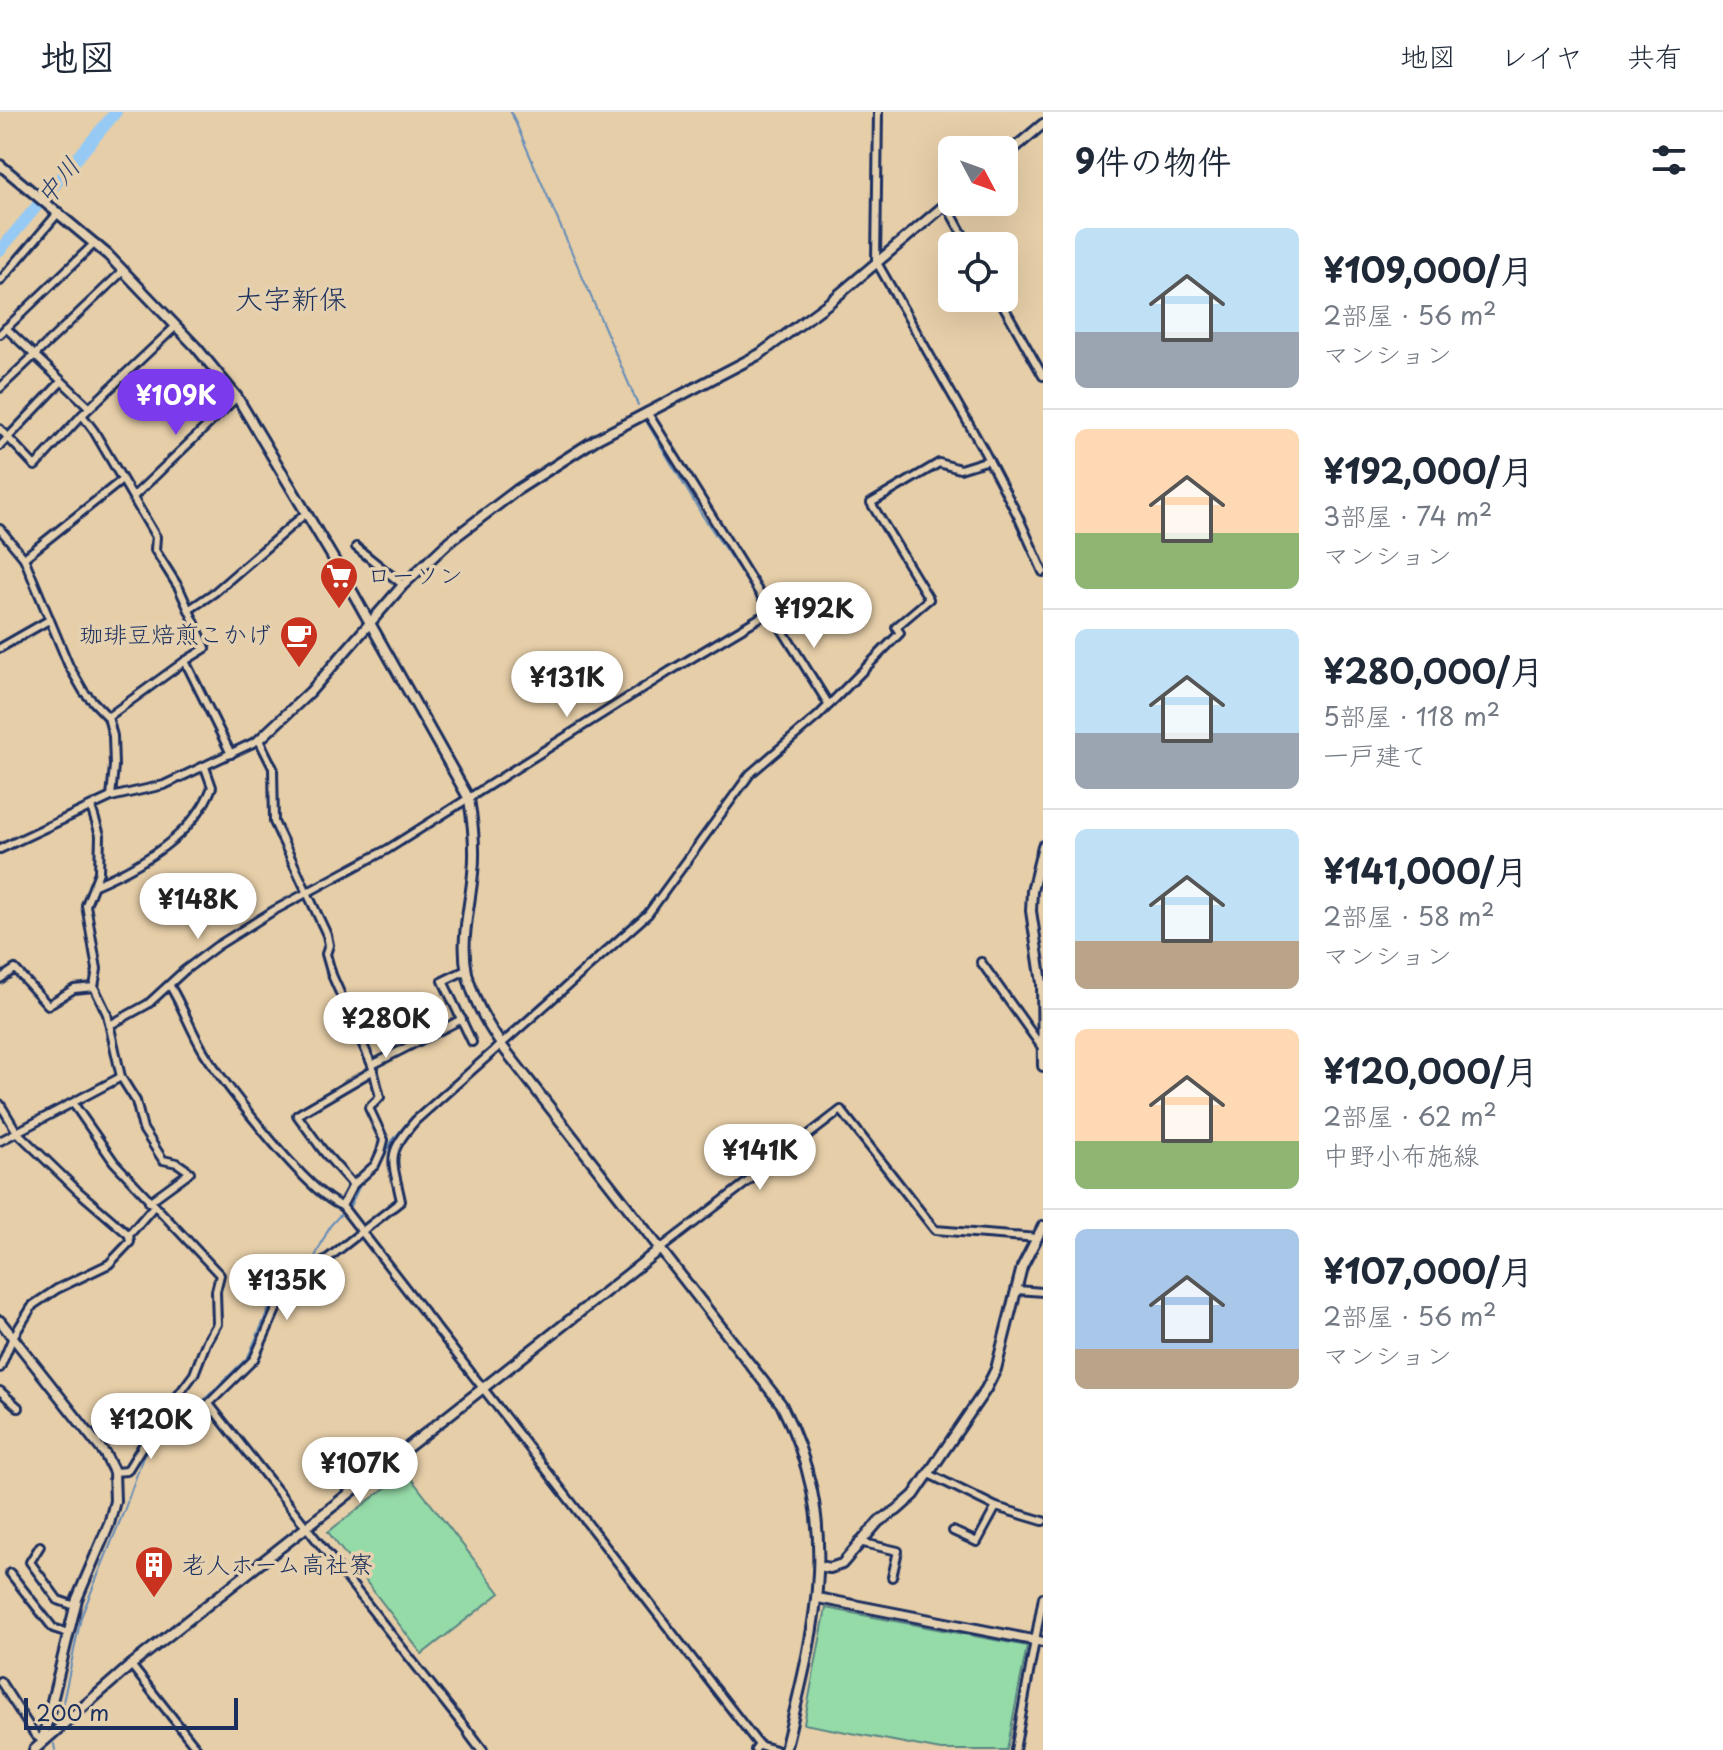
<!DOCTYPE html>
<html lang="ja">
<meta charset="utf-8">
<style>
body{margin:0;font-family:"Playpen Sans","Klee One",sans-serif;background:#f2f2f3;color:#1f2937;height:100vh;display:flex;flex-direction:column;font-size:30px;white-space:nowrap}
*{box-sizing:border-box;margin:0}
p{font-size:26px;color:#747a83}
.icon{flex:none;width:44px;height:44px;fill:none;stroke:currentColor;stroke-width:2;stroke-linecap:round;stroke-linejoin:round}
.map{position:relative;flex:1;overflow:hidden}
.details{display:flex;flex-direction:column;background:#fff;width:680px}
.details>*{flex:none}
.needle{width:52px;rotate:131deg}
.fabs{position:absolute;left:938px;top:24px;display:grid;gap:16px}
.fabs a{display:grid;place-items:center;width:80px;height:80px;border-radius:12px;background:#fff;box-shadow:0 8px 32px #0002;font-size:40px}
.scale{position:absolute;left:24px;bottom:20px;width:214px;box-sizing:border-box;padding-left:8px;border:4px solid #1b2f5e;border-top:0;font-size:22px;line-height:28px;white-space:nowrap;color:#1b2f5e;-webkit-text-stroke:6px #e5d1af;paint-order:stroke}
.price{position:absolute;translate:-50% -68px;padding:0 18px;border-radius:28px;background:#fff;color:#222;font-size:26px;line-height:52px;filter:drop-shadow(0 2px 4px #0008)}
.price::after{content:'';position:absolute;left:50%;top:48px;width:24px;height:18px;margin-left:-12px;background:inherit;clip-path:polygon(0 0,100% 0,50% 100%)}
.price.on{background:#7c3aed;color:#fff}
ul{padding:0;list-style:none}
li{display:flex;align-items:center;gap:24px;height:200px;padding:0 32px}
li+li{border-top:2px solid #e0e1e3}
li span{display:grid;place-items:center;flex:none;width:224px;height:160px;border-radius:12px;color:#555}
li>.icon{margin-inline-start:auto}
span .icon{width:96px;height:96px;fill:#fffc;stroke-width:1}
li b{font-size:34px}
h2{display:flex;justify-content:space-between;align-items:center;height:96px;padding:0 32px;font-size:34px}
header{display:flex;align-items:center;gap:48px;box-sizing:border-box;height:112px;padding:0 40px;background:#fff;border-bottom:2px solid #e0e1e3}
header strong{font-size:38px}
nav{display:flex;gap:44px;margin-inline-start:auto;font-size:28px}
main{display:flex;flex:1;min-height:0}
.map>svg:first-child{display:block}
.garden{fill:#95dba8;stroke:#588583;stroke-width:2}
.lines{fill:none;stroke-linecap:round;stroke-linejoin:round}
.stream{stroke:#658cb8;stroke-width:2}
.river{stroke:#96caf4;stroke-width:12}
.street-casing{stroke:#1b2f5e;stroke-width:12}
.secondary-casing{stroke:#1b2f5e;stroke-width:14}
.street{stroke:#e5d1af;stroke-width:6}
.secondary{stroke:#e5d1af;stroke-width:8}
.labels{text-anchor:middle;stroke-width:7;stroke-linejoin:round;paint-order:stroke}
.poi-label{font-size:24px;fill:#1b2f5e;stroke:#e5d1af;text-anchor:start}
.water-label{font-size:26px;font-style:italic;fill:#273e6d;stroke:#e5d1af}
.quarter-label{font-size:28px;fill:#1b2f5e;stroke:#e5d1af}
</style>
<header>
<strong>地図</strong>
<nav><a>地図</a><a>レイヤ</a><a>共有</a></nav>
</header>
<main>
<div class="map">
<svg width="1043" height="1638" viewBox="0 0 1043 1638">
<rect width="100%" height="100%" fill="#e6cea8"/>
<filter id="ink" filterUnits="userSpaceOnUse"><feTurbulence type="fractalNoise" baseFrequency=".0125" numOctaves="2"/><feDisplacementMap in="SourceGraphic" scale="16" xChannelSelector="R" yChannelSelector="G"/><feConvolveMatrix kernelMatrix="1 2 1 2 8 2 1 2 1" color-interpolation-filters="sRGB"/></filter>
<g filter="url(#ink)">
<g class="garden">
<polygon points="406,1360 500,1481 422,1542 328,1420"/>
<polygon points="826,1496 1027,1534 1007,1638 941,1638 804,1612"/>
</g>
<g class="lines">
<g class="stream">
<polyline points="511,0 638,293"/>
<polyline points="646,309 702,403 765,496"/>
<polyline points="505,922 644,799 750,657 820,598"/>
<polyline points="350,1094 361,1071 377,1057 392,1029 412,1005 493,934"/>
<polyline points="61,1600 81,1505 124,1399 144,1342 172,1319 248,1245 271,1192 311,1153 330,1114 341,1102"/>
<polyline points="54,1632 55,1638"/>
</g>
<polyline class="river" points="0,138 116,0"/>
<defs>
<g id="street">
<polyline points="878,0 876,149 983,337 1018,404 1043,460"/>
<polyline points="946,92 969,134"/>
<polyline points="0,169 59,100"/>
<polyline points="999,186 1043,264"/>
<polyline points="176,214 82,303 94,319 156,425 155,438 179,476 206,536 185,549 231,642"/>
<polyline points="6,216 89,295"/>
<polyline points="0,222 95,131"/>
<polyline points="0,276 123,159"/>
<polyline points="647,300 829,593"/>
<polyline points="0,317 35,354 82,303"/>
<polyline points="0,334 61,270"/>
<polyline points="133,385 237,285"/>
<polyline points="0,417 24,446 69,554 84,580 108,605 113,624 114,654 111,685"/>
<polyline points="356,435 403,473"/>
<polyline points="24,446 122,368"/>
<polyline points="190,497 215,480 306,401"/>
<polyline points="0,536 49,508"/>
<polyline points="108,605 185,549"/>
<polyline points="91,695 100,723 99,760 86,793 97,857 94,875 107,902 121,965 136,989 143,1017 163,1048 177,1051 190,1060 149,1090"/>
<polyline points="0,737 111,685 164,673 259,628 273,656 274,710 327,823 329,833 326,842 332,863 372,953 380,985 369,996 384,1028 381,1040 375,1053 353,1073 342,1094 759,1633"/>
<path d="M 95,773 C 140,754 194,723 212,675 L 205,655"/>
<polyline points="981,850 1041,934"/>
<polyline points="466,858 443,869 472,930"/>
<polyline points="0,867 15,857 48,893 74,877 94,875"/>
<path d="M 170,874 C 183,895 191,919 204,940 C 225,973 308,1082 342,1094"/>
<polyline points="110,913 148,892 185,858 217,834 273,799 388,737 670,559 771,499"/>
<polyline points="372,953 462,907"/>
<polyline points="73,991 114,1050 220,1163 216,1179 217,1212 206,1231 194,1262 153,1317 127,1359 114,1360"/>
<polyline points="0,992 17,1020 78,1079 129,1123"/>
<polyline points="0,1029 121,965"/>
<polyline points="353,1073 324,1040 297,1003 374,958"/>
<polyline points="660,1137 841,998 935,1118 1038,1126"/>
<polyline points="1017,1178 1043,1180"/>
<polyline points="0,1256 13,1225 33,1193 57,1177 109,1152 130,1130 129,1123 154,1094"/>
<polyline points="0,1279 19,1296"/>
<polyline points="209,1292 470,1622"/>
<path d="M 166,1299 L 184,1316 L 254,1247 L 279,1191 L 304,1165 L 401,1089 C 392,1046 385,1043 416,1008 L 648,802 L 750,662 L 818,604 L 900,521 L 896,515 L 929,487 L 871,391 L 939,351 L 960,357 L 989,348"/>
<polyline points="929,1362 996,1395 1043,1409"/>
<polyline points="953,1419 977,1430 996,1395"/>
<polyline points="859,1430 898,1439 892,1465"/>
<polyline points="40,1434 30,1450 58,1488 75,1494"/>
<polyline points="10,1461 53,1516 68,1521"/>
<polyline points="131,1553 198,1638"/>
<polyline points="0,1569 35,1623 43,1629"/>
<polyline points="755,1638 759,1633 775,1638"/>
<polyline points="1015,1638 1043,1485"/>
</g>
<g id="secondary">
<polyline points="1004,45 1043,12"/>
<path d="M 0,53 L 108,143 L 196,235 L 237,285 L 339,456 L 469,687 C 473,711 476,736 473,761 C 470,795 460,827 467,861 C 473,888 486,910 502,934 L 781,1292 C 843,1414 816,1513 785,1638"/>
<polyline points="259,628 310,580 403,473 450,429 517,378 595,328 760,242 830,190 952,87"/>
<polyline points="1043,734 1032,779 1031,799 1042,871 1043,954"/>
<polyline points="0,1209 105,1342 114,1360 115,1389 109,1412 77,1487 43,1626"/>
<polyline points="819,1454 830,1456 842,1452 879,1409 897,1398 914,1383 986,1277 996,1257 1022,1155 1043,1114"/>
<polyline points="818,1486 1043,1530"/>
<polyline points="470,1622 482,1638"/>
<polyline points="34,1638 131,1553 660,1137"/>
</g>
</defs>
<use href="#street" class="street-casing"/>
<use href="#secondary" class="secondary-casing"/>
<use href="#street" class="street"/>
<use href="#secondary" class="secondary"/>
</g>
</g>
<defs>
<symbol id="supermarket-pin" viewBox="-11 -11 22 30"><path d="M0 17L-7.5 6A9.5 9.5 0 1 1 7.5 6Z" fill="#c8321e" stroke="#e5d1af"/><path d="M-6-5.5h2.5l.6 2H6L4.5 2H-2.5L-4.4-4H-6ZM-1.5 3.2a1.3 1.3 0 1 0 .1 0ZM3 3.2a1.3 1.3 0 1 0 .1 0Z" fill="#fff"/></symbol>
<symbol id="cafe-pin" viewBox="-11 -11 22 30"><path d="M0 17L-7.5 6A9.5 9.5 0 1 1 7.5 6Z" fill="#c8321e" stroke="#e5d1af"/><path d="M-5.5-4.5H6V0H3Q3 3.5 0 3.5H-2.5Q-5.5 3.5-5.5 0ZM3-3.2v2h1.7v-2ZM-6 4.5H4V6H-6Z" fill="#fff"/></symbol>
<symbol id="building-pin" viewBox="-11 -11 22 30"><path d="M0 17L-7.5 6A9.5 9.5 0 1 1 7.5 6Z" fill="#c8321e" stroke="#e5d1af"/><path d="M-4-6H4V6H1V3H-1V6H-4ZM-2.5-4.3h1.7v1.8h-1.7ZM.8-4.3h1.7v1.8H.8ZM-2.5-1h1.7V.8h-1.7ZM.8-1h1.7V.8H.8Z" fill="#fff"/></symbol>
</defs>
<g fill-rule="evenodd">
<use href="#supermarket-pin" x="317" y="442" width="44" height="60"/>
<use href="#cafe-pin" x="277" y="501" width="44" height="60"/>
<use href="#building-pin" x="132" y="1431" width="44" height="60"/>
</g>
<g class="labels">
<g class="poi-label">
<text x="367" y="472">ローソン</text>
<text x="271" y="531" text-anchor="end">珈琲豆焙煎こかげ</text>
<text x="182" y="1461">老人ホーム高社寮</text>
</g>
<g class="water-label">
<text transform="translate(58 69) rotate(-50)" y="9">中川</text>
</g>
<g class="quarter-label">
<text x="291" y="197">大字新保</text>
</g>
</g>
</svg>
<div class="fabs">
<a><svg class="needle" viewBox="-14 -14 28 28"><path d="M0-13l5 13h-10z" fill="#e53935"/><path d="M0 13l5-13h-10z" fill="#747a83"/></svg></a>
<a><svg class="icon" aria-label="locate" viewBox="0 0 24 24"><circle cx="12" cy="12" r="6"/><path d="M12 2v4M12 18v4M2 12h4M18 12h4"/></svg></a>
</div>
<div class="scale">200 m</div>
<b class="price on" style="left:176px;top:325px">¥109K</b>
<b class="price" style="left:814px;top:538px">¥192K</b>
<b class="price" style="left:567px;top:607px">¥131K</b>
<b class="price" style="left:198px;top:829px">¥148K</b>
<b class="price" style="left:386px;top:948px">¥280K</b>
<b class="price" style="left:760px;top:1080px">¥141K</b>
<b class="price" style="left:287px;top:1210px">¥135K</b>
<b class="price" style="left:151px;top:1349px">¥120K</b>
<b class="price" style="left:360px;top:1393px">¥107K</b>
</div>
<section class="details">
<h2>9件の物件<svg class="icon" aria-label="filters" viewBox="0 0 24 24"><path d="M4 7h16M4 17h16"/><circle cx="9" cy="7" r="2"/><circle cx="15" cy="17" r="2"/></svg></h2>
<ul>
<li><span style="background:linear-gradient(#bfe0f5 65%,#9aa5b1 0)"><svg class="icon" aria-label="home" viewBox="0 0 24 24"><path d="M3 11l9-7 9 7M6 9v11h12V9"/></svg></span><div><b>¥109,000/月</b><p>2部屋 · 56 m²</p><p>マンション</p></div></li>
<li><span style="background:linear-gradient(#ffd9b3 65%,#8fb573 0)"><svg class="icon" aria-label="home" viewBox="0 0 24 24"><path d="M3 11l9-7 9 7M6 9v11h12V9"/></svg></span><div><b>¥192,000/月</b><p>3部屋 · 74 m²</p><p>マンション</p></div></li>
<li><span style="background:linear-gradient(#bfe0f5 65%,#9aa5b1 0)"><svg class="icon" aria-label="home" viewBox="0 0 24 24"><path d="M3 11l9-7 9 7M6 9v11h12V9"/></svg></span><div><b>¥280,000/月</b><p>5部屋 · 118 m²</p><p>一戸建て</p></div></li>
<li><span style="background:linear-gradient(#bfe0f5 70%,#b9a48a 0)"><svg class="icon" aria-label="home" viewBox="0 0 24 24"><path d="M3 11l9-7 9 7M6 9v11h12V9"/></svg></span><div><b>¥141,000/月</b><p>2部屋 · 58 m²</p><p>マンション</p></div></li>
<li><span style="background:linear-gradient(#ffd9b3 70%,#8fb573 0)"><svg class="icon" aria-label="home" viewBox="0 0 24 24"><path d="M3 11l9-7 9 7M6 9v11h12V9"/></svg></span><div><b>¥120,000/月</b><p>2部屋 · 62 m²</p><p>中野小布施線</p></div></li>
<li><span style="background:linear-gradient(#a9c7e8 75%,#b9a48a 0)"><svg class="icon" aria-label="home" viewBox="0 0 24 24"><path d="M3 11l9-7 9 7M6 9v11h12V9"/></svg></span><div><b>¥107,000/月</b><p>2部屋 · 56 m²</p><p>マンション</p></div></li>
</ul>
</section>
</main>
